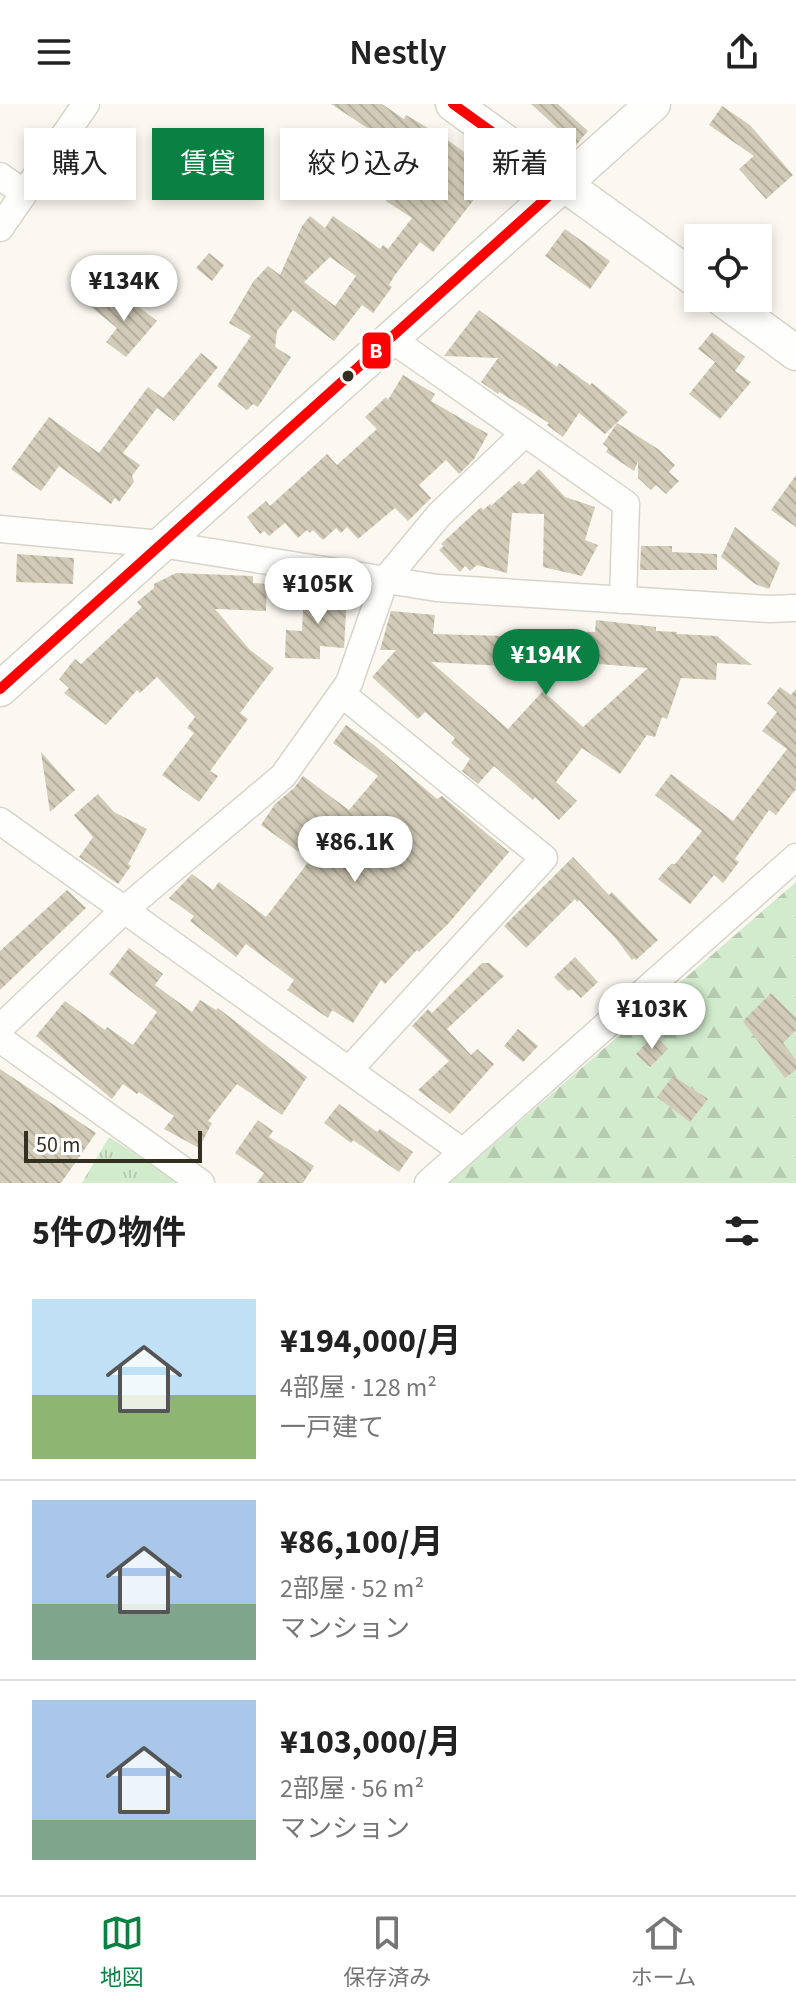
<!DOCTYPE html>
<html lang="ja">
<meta charset="utf-8">
<style>
body{margin:0;font-family:"Source Sans 3","Noto Sans JP",sans-serif;background:#f2f2f2;color:#222;height:100vh;display:flex;flex-direction:column;font-size:30px;white-space:nowrap}
*{box-sizing:border-box;margin:0}
p{font-size:26px;color:#767676}
.icon{flex:none;width:44px;height:44px;fill:none;stroke:currentColor;stroke-width:2;stroke-linecap:round;stroke-linejoin:round}
.map{position:relative;height:1079px;overflow:hidden}
.side{display:flex;flex-direction:column;background:#fff;flex:1}
.side>*{flex:none}
.banner{position:absolute;left:24px;top:24px;width:748px;height:72px;display:flex;gap:16px}
.buttons{position:absolute;left:684px;top:120px;display:grid;gap:16px}
.buttons a{display:grid;place-items:center;width:88px;height:88px;border-radius:0px;background:#fff;box-shadow:0 4px 12px #0003;font-size:40px}
.scale{position:absolute;left:24px;bottom:20px;width:178px;box-sizing:border-box;padding-left:8px;border:4px solid #332f21;border-top:0;font-size:22px;line-height:28px;white-space:nowrap;color:#332f21;-webkit-text-stroke:6px #fff;paint-order:stroke}
.price{position:absolute;translate:-50% -68px;padding:0 18px;border-radius:28px;background:#fff;color:#222;font-size:26px;line-height:52px;filter:drop-shadow(0 2px 4px #0008)}
.price::after{content:'';position:absolute;left:50%;top:48px;width:24px;height:18px;margin-left:-12px;background:inherit;clip-path:polygon(0 0,100% 0,50% 100%)}
.price.current{background:#0b8043;color:#fff}
ul{padding:0;list-style:none}
li{display:flex;align-items:center;gap:24px;height:200px;padding:0 32px}
li+li{border-top:2px solid #e0e0e0}
li span{display:grid;place-items:center;flex:none;width:224px;height:160px;border-radius:0px;color:#555}
li>.icon{margin-inline-start:auto}
span .icon{width:96px;height:96px;fill:#fffc;stroke-width:1}
li b{font-size:34px}
h2{display:flex;justify-content:space-between;align-items:center;height:96px;padding:0 32px;font-size:34px}
.tag{padding:0 28px;border-radius:0px;background:#fff;box-shadow:0 4px 12px #0003;font-size:28px;line-height:72px}
.tag.current{background:#0b8043;color:#fff}
header{display:flex;justify-content:space-between;align-items:center;height:104px;padding:0 32px;background:#fff;font-size:36px;font-weight:600}
.dock{display:flex;justify-content:space-around;align-items:center;height:112px;border-top:2px solid #e0e0e0;background:#fff;font-size:22px;color:#767676}
.dock a{display:grid;justify-items:center;gap:4px}
.dock .current{color:#0b8043}
.map>svg:first-child{display:block}
.forest{fill:url(#forest-firs)}
.park{fill:url(#park-tufts)}
.building{fill:url(#building-back-hatch);fill-rule:evenodd}
.lines{fill:none;stroke-linecap:round;stroke-linejoin:round}
.minor-casing{stroke:#d7d4ca;stroke-width:29}
.tertiary-casing{stroke:#d7d4ca;stroke-width:37}
.minor{stroke:#fefefd;stroke-width:26}
.tertiary{stroke:#fefefd;stroke-width:34}
.bus-1-casing{stroke:#fff;stroke-width:16}
.bus-1{stroke:#f00;stroke-width:10}
.bus-dot{fill:#332f21;stroke:#fff;stroke-width:3}
.line-badge{stroke:#fff;stroke-width:3}
.badge-label{font-size:22px;text-anchor:middle;font-weight:bold;fill:#fff}
</style>
<header><svg class="icon" aria-label="menu" viewBox="0 0 24 24"><path d="M4 6h16M4 12h16M4 18h16"/></svg>Nestly<svg class="icon" aria-label="share" viewBox="0 0 24 24"><path d="M12 15V3M7 8l5-5 5 5M5 13v7h14v-7"/></svg></header>
<div class="map">
<svg width="796" height="1079" viewBox="0 0 796 1079">
<defs>
<pattern id="forest-firs" width="22" height="20" patternUnits="userSpaceOnUse" patternTransform="scale(2)"><rect width="22" height="20" fill="#d2ebcc"/><path d="M5 1l3.5 6h-7zM16 11l3.5 6h-7z" fill="#b5caaf"/></pattern>
<pattern id="park-tufts" width="24" height="20" patternUnits="userSpaceOnUse" patternTransform="scale(2)"><rect width="24" height="20" fill="#d2ebcc"/><path d="M3 7l-1-3M5 7V3M7 7l1-3M15 17l-1-3M17 17v-4M19 17l1-3" fill="none" stroke="#b5caaf"/></pattern>
<pattern id="building-back-hatch" width="6" height="6" patternUnits="userSpaceOnUse" patternTransform="scale(2)"><rect width="6" height="6" fill="#d1cbb7"/><path d="M-1 5l2 2M0 0l6 6M5-1l2 2" fill="none" stroke="#b4af9d"/></pattern>
</defs>
<rect width="100%" height="100%" fill="#faf8f0"/>
<polygon class="forest" points="796,778 796,1079 449,1079"/>
<polygon class="park" points="109,1033 181,1079 82,1079"/>
<g class="building">
<path d="M 331,0 L 382,0 L 404,15 L 406,11 L 445,34 L 494,70 L 433,148 L 420,138 L 395,171 L 389,181 L 392,183 L 373,209 L 362,201 L 334,237 L 293,206 L 277,227 L 275,243 L 291,253 L 258,303 L 253,300 L 247,306 L 217,282 L 251,232 L 229,219 L 253,178 L 268,162 L 280,171 L 302,122 L 310,112 L 325,124 L 333,112 L 380,145 L 383,141 L 388,145 L 412,114 L 386,97 L 390,92 L 382,86 L 408,51 ZM 330,153 L 356,172 L 335,202 L 304,178 Z"/>
<polygon points="531,0 558,0 588,27 576,41"/>
<polygon points="722,2 750,21 793,71 766,95 739,65 754,52 709,21"/>
<polygon points="565,125 610,157 590,185 545,152"/>
<polygon points="209,149 224,161 212,177 196,164"/>
<polygon points="103,186 130,207 135,200 157,217 126,253 106,238 117,224 90,202"/>
<polygon points="479,206 557,263 559,259 590,281 592,279 628,308 605,330 579,309 563,333 547,321 549,319 499,288 498,290 481,278 498,254 444,252"/>
<polygon points="712,228 745,253 735,267 751,278 720,315 689,290 715,258 698,245"/>
<polygon points="201,249 218,263 174,317 157,304 123,349 140,361 132,372 134,378 119,398 115,394 111,400 59,362 41,387 11,365 49,313 99,349 148,283 163,294"/>
<polygon points="403,271 435,290 431,297 488,330 474,355 459,370 446,356 419,381 431,394 408,417 395,404 358,435 347,423 341,429 336,424 323,436 313,426 310,429 307,426 298,434 285,419 269,432 264,427 260,430 247,413 266,397 270,402 327,350 337,361 377,325 365,313 386,293 388,296"/>
<polygon points="617,319 658,345 675,361 669,368 679,377 666,390 656,381 651,386 638,374 638,357 634,367 606,348 608,344 603,340"/>
<polygon points="539,365 565,393 595,403 585,436 598,441 582,472 543,463 544,410 512,409 507,469 477,461 470,467 465,462 460,468 439,446 444,442 441,440 481,403 483,406 490,400 491,402 519,377 523,381"/>
<polygon points="796,371 796,423 771,406"/>
<polygon points="735,423 780,459 769,485 755,480 721,453"/>
<polygon points="641,442 672,442 672,448 717,450 717,466 640,466"/>
<polygon points="17,450 74,454 73,480 16,478"/>
<polygon points="176,469 253,472 253,479 267,480 266,507 215,505 250,546 274,564 240,609 248,615 210,667 218,672 199,698 162,671 194,629 187,624 195,613 157,573 140,589 137,586 106,621 64,589 69,584 59,575 75,555 81,560 142,503 137,498 154,484 154,480"/>
<polygon points="304,488 347,490 344,544 320,542 320,555 285,554 286,526 302,527"/>
<polygon points="391,507 435,511 433,530 506,532 504,562 431,558 508,625 543,587 583,623 648,564 551,556 552,527 595,528 596,516 656,523 656,527 677,528 677,530 717,532 752,561 717,559 716,576 681,574 667,615 662,613 655,633 647,631 620,670 582,644 556,678 577,697 559,716 535,693 533,696 494,662 478,680 462,667 470,655 451,639 455,634 425,608 418,615 372,573 396,546 380,546"/>
<polygon points="780,583 791,591 796,585 796,685 776,711 769,706 735,755 739,758 723,779 714,771 690,800 658,775 671,760 675,760 702,727 655,691 671,670 733,717 787,645 762,627 777,608 767,599"/>
<polygon points="346,621 374,641 437,695 442,692 509,748 449,819 419,848 417,846 385,880 381,876 353,919 332,906 328,914 287,886 294,876 246,840 236,853 190,817 194,812 169,794 192,770 213,786 219,778 266,813 310,756 261,721 275,700 294,684 303,672 349,706 378,672 333,639"/>
<polygon points="41,648 75,686 50,708"/>
<polygon points="98,690 114,708 147,725 128,760 131,762 118,780 79,753 93,733 74,711"/>
<polygon points="573,753 609,791 612,788 658,836 636,856 634,854 632,856 616,835 579,796 577,798 575,795 526,844 504,822"/>
<polygon points="67,786 86,804 0,886 0,847"/>
<polygon points="129,844 163,870 155,881 192,908 200,896 216,906 218,904 307,973 282,1011 237,980 208,1017 212,1019 199,1044 164,1025 174,1012 139,988 137,990 123,980 112,995 36,932 65,897 105,926 107,923 133,941 157,908 109,870"/>
<polygon points="575,853 598,878 581,894 572,885 568,887 554,873"/>
<polygon points="482,859 489,859 504,872 447,925 471,951 477,945 494,960 450,1010 418,986 449,957 412,922 428,905 432,909"/>
<polygon points="771,889 796,914 796,926 783,939 796,956 796,966 785,974 743,917"/>
<polygon points="518,925 538,942 523,958 504,942"/>
<polygon points="654,931 668,945 650,963 636,950"/>
<polygon points="0,965 96,1029 61,1079 0,1079"/>
<polygon points="673,972 708,995 690,1018 657,993"/>
<polygon points="339,1000 377,1028 380,1025 413,1048 399,1068 353,1036 351,1039 324,1019"/>
<polygon points="258,1016 273,1027 269,1033 314,1062 303,1079 257,1079 264,1069 235,1049"/>
</g>
<g class="lines">
<defs>
<g id="minor">
<polyline points="0,72 24,89"/>
<polyline points="0,124 86,0"/>
<polyline points="390,234 626,400 623,496"/>
<polyline points="0,425 161,440 437,484 769,505 796,504"/>
<polyline points="342,590 544,754 349,966"/>
<polyline points="0,717 463,1048"/>
<polyline points="0,924 124,806 283,672 349,579 385,476 439,411 525,329"/>
<polyline points="0,935 201,1079"/>
<polyline points="428,1079 796,753"/>
</g>
<g id="tertiary">
<polyline points="453,0 698,177"/>
<polyline points="721,194 796,249"/>
<polyline points="0,585 653,0"/>
</g>
</defs>
<use href="#minor" class="minor-casing"/>
<use href="#tertiary" class="tertiary-casing"/>
<use href="#minor" class="minor"/>
<use href="#tertiary" class="tertiary"/>
<defs>
<polyline id="bus-1" points="0,585 563,79 453,0"/>
</defs>
<use href="#bus-1" class="bus-1-casing"/>
<use href="#bus-1" class="bus-1"/>
</g>
<circle class="bus-dot" cx="348" cy="272" r="7"/>
<rect class="line-badge" x="361" y="227" width="31" height="39" rx="8" fill="#f00"/>
<g class="badge-label">
<text x="376" y="254">B</text>
</g>
</svg>
<div class="buttons">
<a><svg class="icon" aria-label="locate" viewBox="0 0 24 24"><circle cx="12" cy="12" r="6"/><path d="M12 2v4M12 18v4M2 12h4M18 12h4"/></svg></a>
</div>
<div class="scale">50 m</div>
<b class="price" style="left:124px;top:219px">¥134K</b>
<b class="price" style="left:318px;top:522px">¥105K</b>
<b class="price current" style="left:546px;top:593px">¥194K</b>
<b class="price" style="left:355px;top:780px">¥86.1K</b>
<b class="price" style="left:652px;top:947px">¥103K</b>
<div class="banner">
<a class="tag">購入</a>
<a class="tag current">賃貸</a>
<a class="tag">絞り込み</a>
<a class="tag">新着</a>
</div>
</div>
<section class="side">
<h2>5件の物件<svg class="icon" aria-label="filters" viewBox="0 0 24 24"><path d="M4 7h16M4 17h16"/><circle cx="9" cy="7" r="2"/><circle cx="15" cy="17" r="2"/></svg></h2>
<ul>
<li><span style="background:linear-gradient(#bfe0f5 60%,#8fb573 0)"><svg class="icon" aria-label="home" viewBox="0 0 24 24"><path d="M3 11l9-7 9 7M6 9v11h12V9"/></svg></span><div><b>¥194,000/月</b><p>4部屋 · 128 m²</p><p>一戸建て</p></div></li>
<li><span style="background:linear-gradient(#a9c7e8 65%,#7fa58c 0)"><svg class="icon" aria-label="home" viewBox="0 0 24 24"><path d="M3 11l9-7 9 7M6 9v11h12V9"/></svg></span><div><b>¥86,100/月</b><p>2部屋 · 52 m²</p><p>マンション</p></div></li>
<li><span style="background:linear-gradient(#a9c7e8 75%,#7fa58c 0)"><svg class="icon" aria-label="home" viewBox="0 0 24 24"><path d="M3 11l9-7 9 7M6 9v11h12V9"/></svg></span><div><b>¥103,000/月</b><p>2部屋 · 56 m²</p><p>マンション</p></div></li>
</ul>
</section>
<nav class="dock">
<a class="current"><svg class="icon" aria-label="map" viewBox="0 0 24 24"><path d="M3 6l6-2 6 2 6-2v14l-6 2-6-2-6 2zM9 4v14M15 6v14"/></svg>地図</a>
<a><svg class="icon" aria-label="saved" viewBox="0 0 24 24"><path d="M7 4h10v16l-5-4-5 4z"/></svg>保存済み</a>
<a><svg class="icon" aria-label="home" viewBox="0 0 24 24"><path d="M3 11l9-7 9 7M6 9v11h12V9"/></svg>ホーム</a>
</nav>
